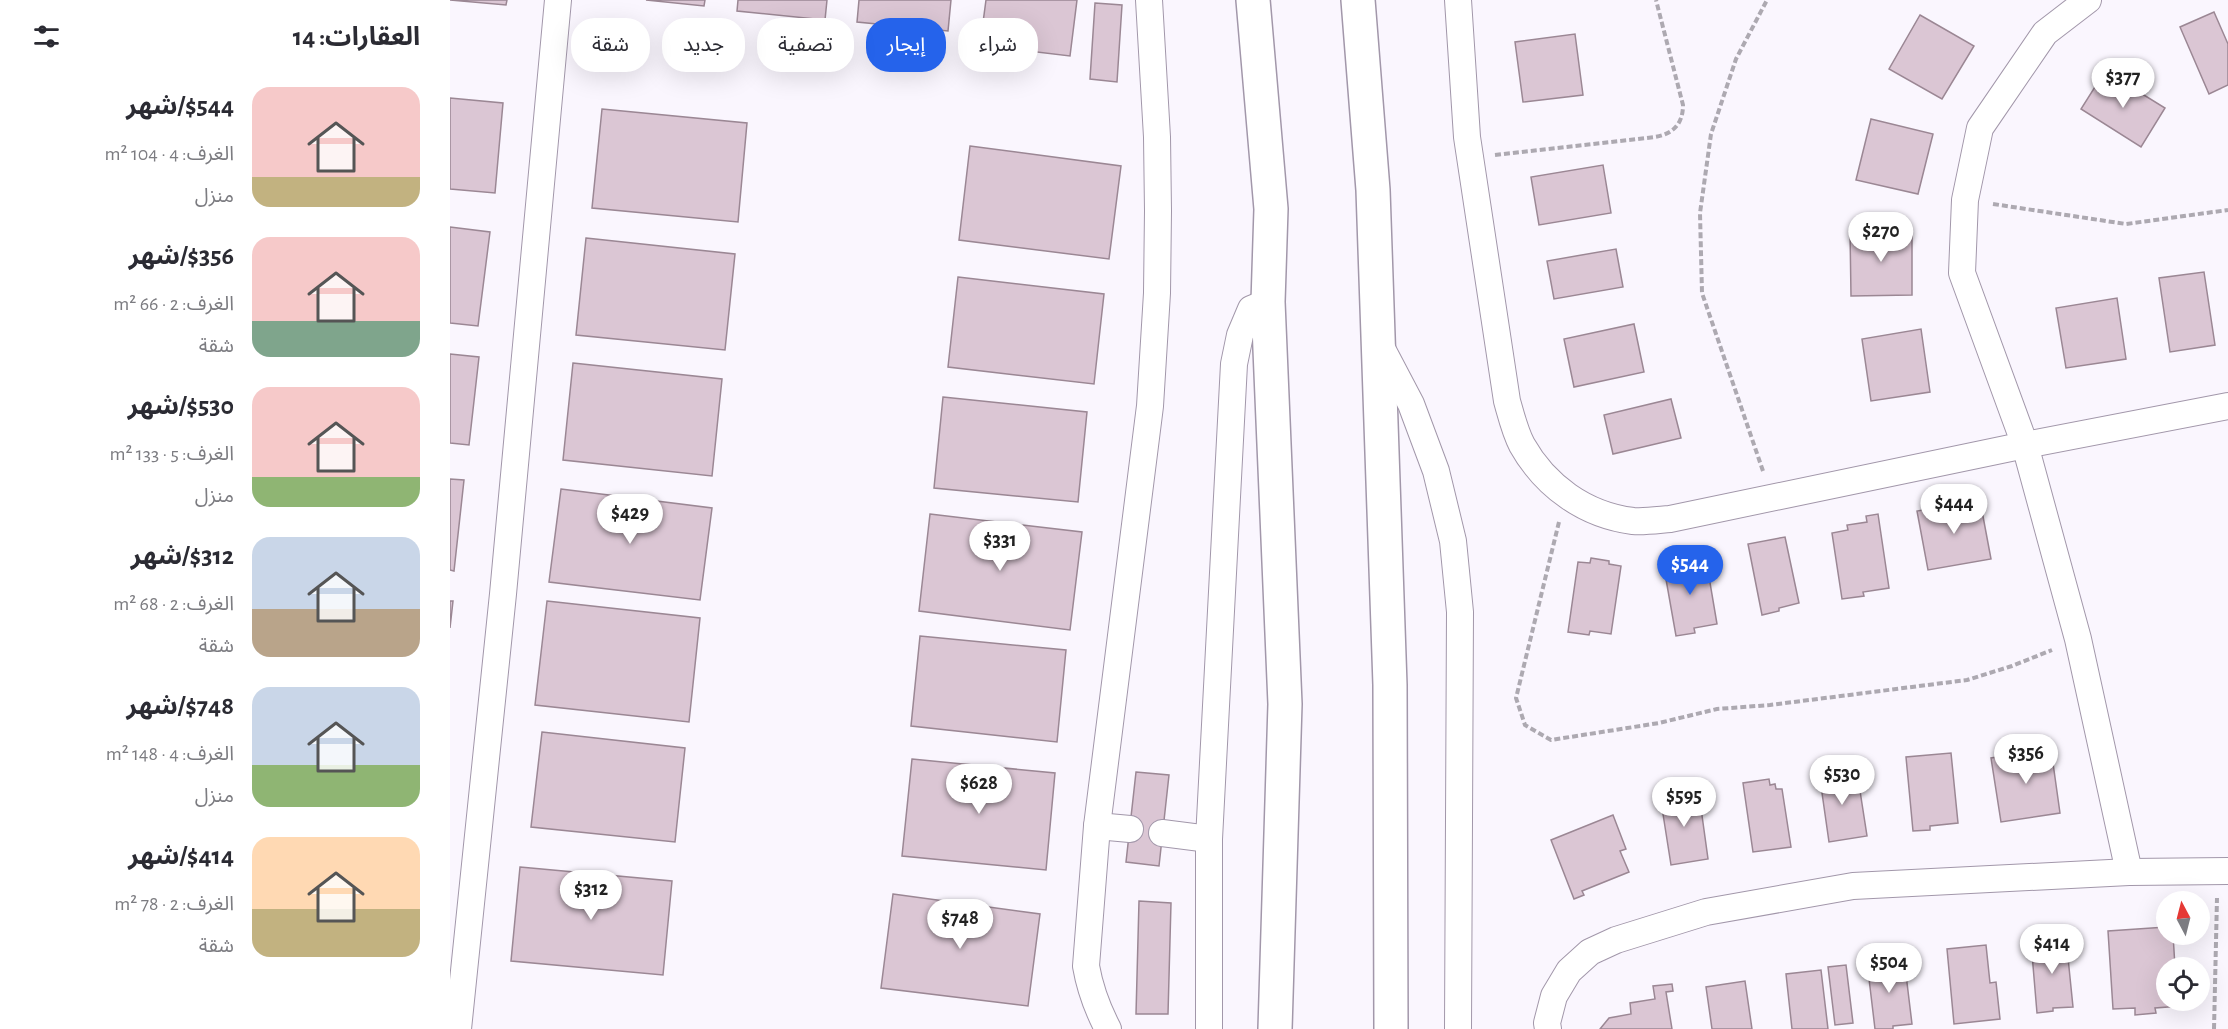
<!DOCTYPE html>
<html lang="ar">
<meta charset="utf-8">
<style>
body{margin:0;font-family:"Alegreya Sans","Noto Sans Arabic",sans-serif;background:#f7f7f7;color:#2b2b33;direction:rtl;height:100vh;display:flex;flex-direction:column;font-size:22px;white-space:nowrap}
*{box-sizing:border-box;margin:0}
p{font-size:20px;color:#7c7c81}
.icon{flex:none;width:33px;height:33px;fill:none;stroke:currentColor;stroke-width:2;stroke-linecap:round;stroke-linejoin:round}
.map{position:relative;flex:1;overflow:hidden;direction:ltr}
.details{display:flex;flex-direction:column;background:#fff;width:450px}
.details>*{flex:none}
.guide{position:absolute;left:18px;top:18px;width:570px;height:54px;direction:rtl;display:flex;gap:12px}
.needle{width:39px;rotate:353deg}
.controls{position:absolute;left:1706px;top:891px;display:grid;gap:12px}
.controls a{display:grid;place-items:center;width:54px;height:54px;border-radius:50%;background:#fff;box-shadow:0 6px 24px #0002;font-size:30px}
.price{position:absolute;translate:-50% -51px;padding:0 14px;border-radius:21px;background:#fff;color:#222;font-size:20px;line-height:39px;filter:drop-shadow(0 2px 3px #0008)}
.price::after{content:'';position:absolute;left:50%;top:36px;width:18px;height:14px;margin-left:-9px;background:inherit;clip-path:polygon(0 0,100% 0,50% 100%)}
.price.active{background:#2563eb;color:#fff}
ul{padding:0;list-style:none}
li{display:flex;align-items:center;gap:18px;height:150px;padding:0 30px}
li span{display:grid;place-items:center;flex:none;width:168px;height:120px;border-radius:18px;color:#555}
li>.icon{margin-inline-start:auto}
span .icon{width:72px;height:72px;fill:#fffc;stroke-width:1}
li b{font-size:26px}
h2{display:flex;justify-content:space-between;align-items:center;height:72px;padding:0 30px;font-size:26px}
.tag{padding:0 21px;border-radius:24px;background:#fff;box-shadow:0 6px 24px #0002;font-size:21px;line-height:54px}
.tag.active{background:#2563eb;color:#fff}
main{display:flex;flex:1;min-height:0}
.map>svg:first-child{display:block}
.building{fill:#dbc6d4;stroke:#9b8794;stroke-width:1.5}
.lines{fill:none;stroke-linecap:round;stroke-linejoin:round}
.street-casing{stroke:#a297aa;stroke-width:28}
.secondary-casing{stroke:#a297aa;stroke-width:36}
.path{stroke:#ada9b1;stroke-width:4;stroke-dasharray:6 3;stroke-linecap:butt}
.street{stroke:#fff;stroke-width:26}
.secondary{stroke:#fff;stroke-width:33}
</style>
<main>
<div class="map">
<svg width="1778" height="1029" viewBox="0 0 1778 1029">
<rect width="100%" height="100%" fill="#faf6fe"/>
<g class="building">
<polygon points="0,0 57,0 56,5"/>
<polygon points="196,0 255,0 254,6"/>
<polygon points="288,0 377,0 375,20 287,11"/>
<polygon points="409,0 501,0 498,31 407,22"/>
<polygon points="536,0 627,0 620,56 530,45"/>
<polygon points="645,3 672,5 667,82 640,79"/>
<polygon points="1764,12 1778,44 1778,85 1759,94 1730,27"/>
<polygon points="1470,15 1524,46 1492,99 1439,69"/>
<polygon points="1125,34 1133,95 1073,102 1065,42"/>
<polygon points="1655,71 1715,108 1691,147 1631,109"/>
<polygon points="0,98 53,103 45,193 0,189"/>
<polygon points="152,109 297,123 288,222 142,208"/>
<polygon points="1421,119 1483,134 1468,194 1406,180"/>
<polygon points="520,146 671,166 659,259 509,240"/>
<polygon points="1153,165 1161,213 1089,225 1081,177"/>
<polygon points="0,227 40,232 28,326 0,323"/>
<polygon points="1462,230 1462,295 1401,296 1400,231"/>
<polygon points="136,238 285,254 275,350 126,335"/>
<polygon points="1166,249 1173,287 1104,299 1097,261"/>
<polygon points="1754,272 1765,345 1720,352 1709,278"/>
<polygon points="508,277 654,294 644,384 498,367"/>
<polygon points="1667,298 1676,359 1616,368 1606,308"/>
<polygon points="1184,324 1194,372 1124,387 1114,339"/>
<polygon points="1471,329 1480,392 1421,401 1412,339"/>
<polygon points="0,354 29,357 19,445 0,443"/>
<polygon points="123,363 272,379 262,476 113,460"/>
<polygon points="493,397 637,412 628,502 484,488"/>
<polygon points="1221,399 1231,438 1163,454 1154,415"/>
<polygon points="0,479 14,480 4,571 0,570"/>
<polygon points="111,489 262,508 250,600 99,582"/>
<polygon points="1525,501 1527,512 1532,511 1541,559 1478,570 1467,511"/>
<polygon points="480,514 632,532 620,630 469,611"/>
<polygon points="1428,514 1439,588 1413,592 1414,596 1392,599 1382,533 1398,530 1397,525 1417,522 1416,516"/>
<polygon points="1335,537 1349,603 1329,608 1329,611 1312,615 1298,544"/>
<polygon points="1141,558 1159,561 1159,564 1171,566 1161,634 1140,631 1139,635 1118,632 1128,562 1140,563"/>
<polygon points="1243,558 1244,561 1256,559 1267,624 1244,628 1245,633 1226,636 1214,568 1226,566 1225,561"/>
<polygon points="0,601 3,601 0,628"/>
<polygon points="97,601 250,618 239,722 85,705"/>
<polygon points="470,636 616,650 607,742 461,726"/>
<polygon points="92,732 235,748 225,842 81,827"/>
<polygon points="1601,749 1610,813 1551,822 1541,758"/>
<polygon points="1501,753 1508,823 1480,826 1480,830 1463,831 1456,757"/>
<polygon points="462,759 605,773 596,870 452,856"/>
<polygon points="1395,769 1396,775 1401,774 1402,779 1408,778 1417,836 1379,842 1369,772"/>
<polygon points="686,772 719,775 709,866 676,862"/>
<polygon points="1319,779 1320,785 1325,784 1326,789 1332,789 1341,847 1303,852 1293,783"/>
<polygon points="1237,791 1237,798 1243,797 1244,802 1250,801 1258,859 1221,865 1210,795"/>
<polygon points="1163,815 1176,849 1170,851 1179,872 1132,891 1134,895 1124,899 1101,840"/>
<polygon points="70,867 222,881 213,975 61,961"/>
<polygon points="443,894 590,914 578,1006 431,988"/>
<polygon points="689,901 721,903 718,1014 686,1014"/>
<polygon points="1716,927 1716,934 1723,934 1725,967 1728,968 1716,968 1716,1000 1731,1000 1731,1006 1705,1008 1706,1013 1685,1015 1685,1008 1663,1009 1658,931"/>
<polygon points="1616,938 1623,1007 1603,1008 1603,1011 1587,1013 1581,942"/>
<polygon points="1536,945 1540,983 1546,982 1550,1019 1504,1024 1497,949"/>
<polygon points="1454,958 1462,1024 1443,1026 1443,1029 1425,1029 1417,962"/>
<polygon points="1396,965 1403,1023 1385,1025 1378,967"/>
<polygon points="1371,970 1378,1029 1342,1029 1336,974"/>
<polygon points="1295,981 1302,1029 1262,1029 1256,987"/>
<polygon points="1222,984 1223,991 1216,992 1222,1029 1150,1029 1159,1018 1181,1014 1180,1003 1205,999 1203,986"/>
</g>
<g class="lines">
<defs>
<g id="street">
<path d="M 1008,0 L 1017,137 L 1057,401 C 1061,415 1065,432 1072,445 C 1095,486 1135,515 1183,521 C 1194,522 1208,520 1220,519 L 1575,445 L 1778,406"/>
<polyline points="1638,0 1595,33 1530,128 1515,200 1512,273 1575,445 1628,639 1679,872"/>
<polyline points="930,345 961,404 986,471 1003,541 1010,612 1008,1029"/>
<polyline points="647,826 680,829"/>
<polyline points="712,833 759,839"/>
<polyline points="8,1029 53,594 108,0"/>
<path d="M 658,1029 C 647,1008 640,989 636,966 L 647,826 L 700,406 L 707,293 L 708,211 L 707,137 L 699,0"/>
<polyline points="759,1029 759,839 784,364 790,335 801,309 818,302"/>
<polyline points="1098,1029 1097,1023 1104,996 1119,971 1140,952 1166,940 1256,912 1403,886 1679,872 1778,871"/>
</g>
<g id="secondary">
<polyline points="803,0 821,209 818,302 835,704 825,1029"/>
<polyline points="908,0 923,190 940,685 941,1029"/>
</g>
</defs>
<use href="#street" class="street-casing"/>
<use href="#secondary" class="secondary-casing"/>
<g class="path">
<path d="M 1045,155 L 1205,137 C 1223,134 1233,124 1233,105 L 1206,0"/>
<polyline points="1543,204 1676,224 1778,210"/>
<polyline points="1313,471 1252,293 1250,213 1261,134 1286,59 1317,0"/>
<polyline points="1109,522 1066,698 1075,725 1101,740 1209,723 1267,709 1320,705 1517,680 1562,666 1602,650"/>
<polyline points="1764,1029 1767,898"/>
</g>
<use href="#street" class="street"/>
<use href="#secondary" class="secondary"/>
</g>
</svg>
<div class="controls">
<a><svg class="needle" viewBox="-14 -14 28 28"><path d="M0-13l5 13h-10z" fill="#e53935"/><path d="M0 13l5-13h-10z" fill="#7c7c81"/></svg></a>
<a><svg class="icon" aria-label="locate" viewBox="0 0 24 24"><circle cx="12" cy="12" r="6"/><path d="M12 2v4M12 18v4M2 12h4M18 12h4"/></svg></a>
</div>
<b class="price" style="left:1673px;top:109px">$377</b>
<b class="price" style="left:1431px;top:263px">$270</b>
<b class="price" style="left:1504px;top:535px">$444</b>
<b class="price" style="left:180px;top:545px">$429</b>
<b class="price" style="left:550px;top:572px">$331</b>
<b class="price active" style="left:1240px;top:596px">$544</b>
<b class="price" style="left:1576px;top:785px">$356</b>
<b class="price" style="left:1392px;top:806px">$530</b>
<b class="price" style="left:529px;top:815px">$628</b>
<b class="price" style="left:1234px;top:828px">$595</b>
<b class="price" style="left:141px;top:921px">$312</b>
<b class="price" style="left:510px;top:950px">$748</b>
<b class="price" style="left:1602px;top:975px">$414</b>
<b class="price" style="left:1439px;top:994px">$504</b>
<div class="guide">
<a class="tag">شراء</a>
<a class="tag active">إيجار</a>
<a class="tag">تصفية</a>
<a class="tag">جديد</a>
<a class="tag">شقة</a>
</div>
</div>
<section class="details">
<h2>العقارات: 14<svg class="icon" aria-label="filters" viewBox="0 0 24 24"><path d="M4 7h16M4 17h16"/><circle cx="9" cy="7" r="2"/><circle cx="15" cy="17" r="2"/></svg></h2>
<ul>
<li><span style="background:linear-gradient(#f6c9c9 75%,#c2b280 0)"><svg class="icon" aria-label="home" viewBox="0 0 24 24"><path d="M3 11l9-7 9 7M6 9v11h12V9"/></svg></span><div><b>$544/شهر</b><p>الغرف: 4 · 104 m²</p><p>منزل</p></div></li>
<li><span style="background:linear-gradient(#f6c9c9 70%,#7fa58c 0)"><svg class="icon" aria-label="home" viewBox="0 0 24 24"><path d="M3 11l9-7 9 7M6 9v11h12V9"/></svg></span><div><b>$356/شهر</b><p>الغرف: 2 · 66 m²</p><p>شقة</p></div></li>
<li><span style="background:linear-gradient(#f6c9c9 75%,#8fb573 0)"><svg class="icon" aria-label="home" viewBox="0 0 24 24"><path d="M3 11l9-7 9 7M6 9v11h12V9"/></svg></span><div><b>$530/شهر</b><p>الغرف: 5 · 133 m²</p><p>منزل</p></div></li>
<li><span style="background:linear-gradient(#c9d6e8 60%,#b9a48a 0)"><svg class="icon" aria-label="home" viewBox="0 0 24 24"><path d="M3 11l9-7 9 7M6 9v11h12V9"/></svg></span><div><b>$312/شهر</b><p>الغرف: 2 · 68 m²</p><p>شقة</p></div></li>
<li><span style="background:linear-gradient(#c9d6e8 65%,#8fb573 0)"><svg class="icon" aria-label="home" viewBox="0 0 24 24"><path d="M3 11l9-7 9 7M6 9v11h12V9"/></svg></span><div><b>$748/شهر</b><p>الغرف: 4 · 148 m²</p><p>منزل</p></div></li>
<li><span style="background:linear-gradient(#ffd9b3 60%,#c2b280 0)"><svg class="icon" aria-label="home" viewBox="0 0 24 24"><path d="M3 11l9-7 9 7M6 9v11h12V9"/></svg></span><div><b>$414/شهر</b><p>الغرف: 2 · 78 m²</p><p>شقة</p></div></li>
</ul>
</section>
</main>
